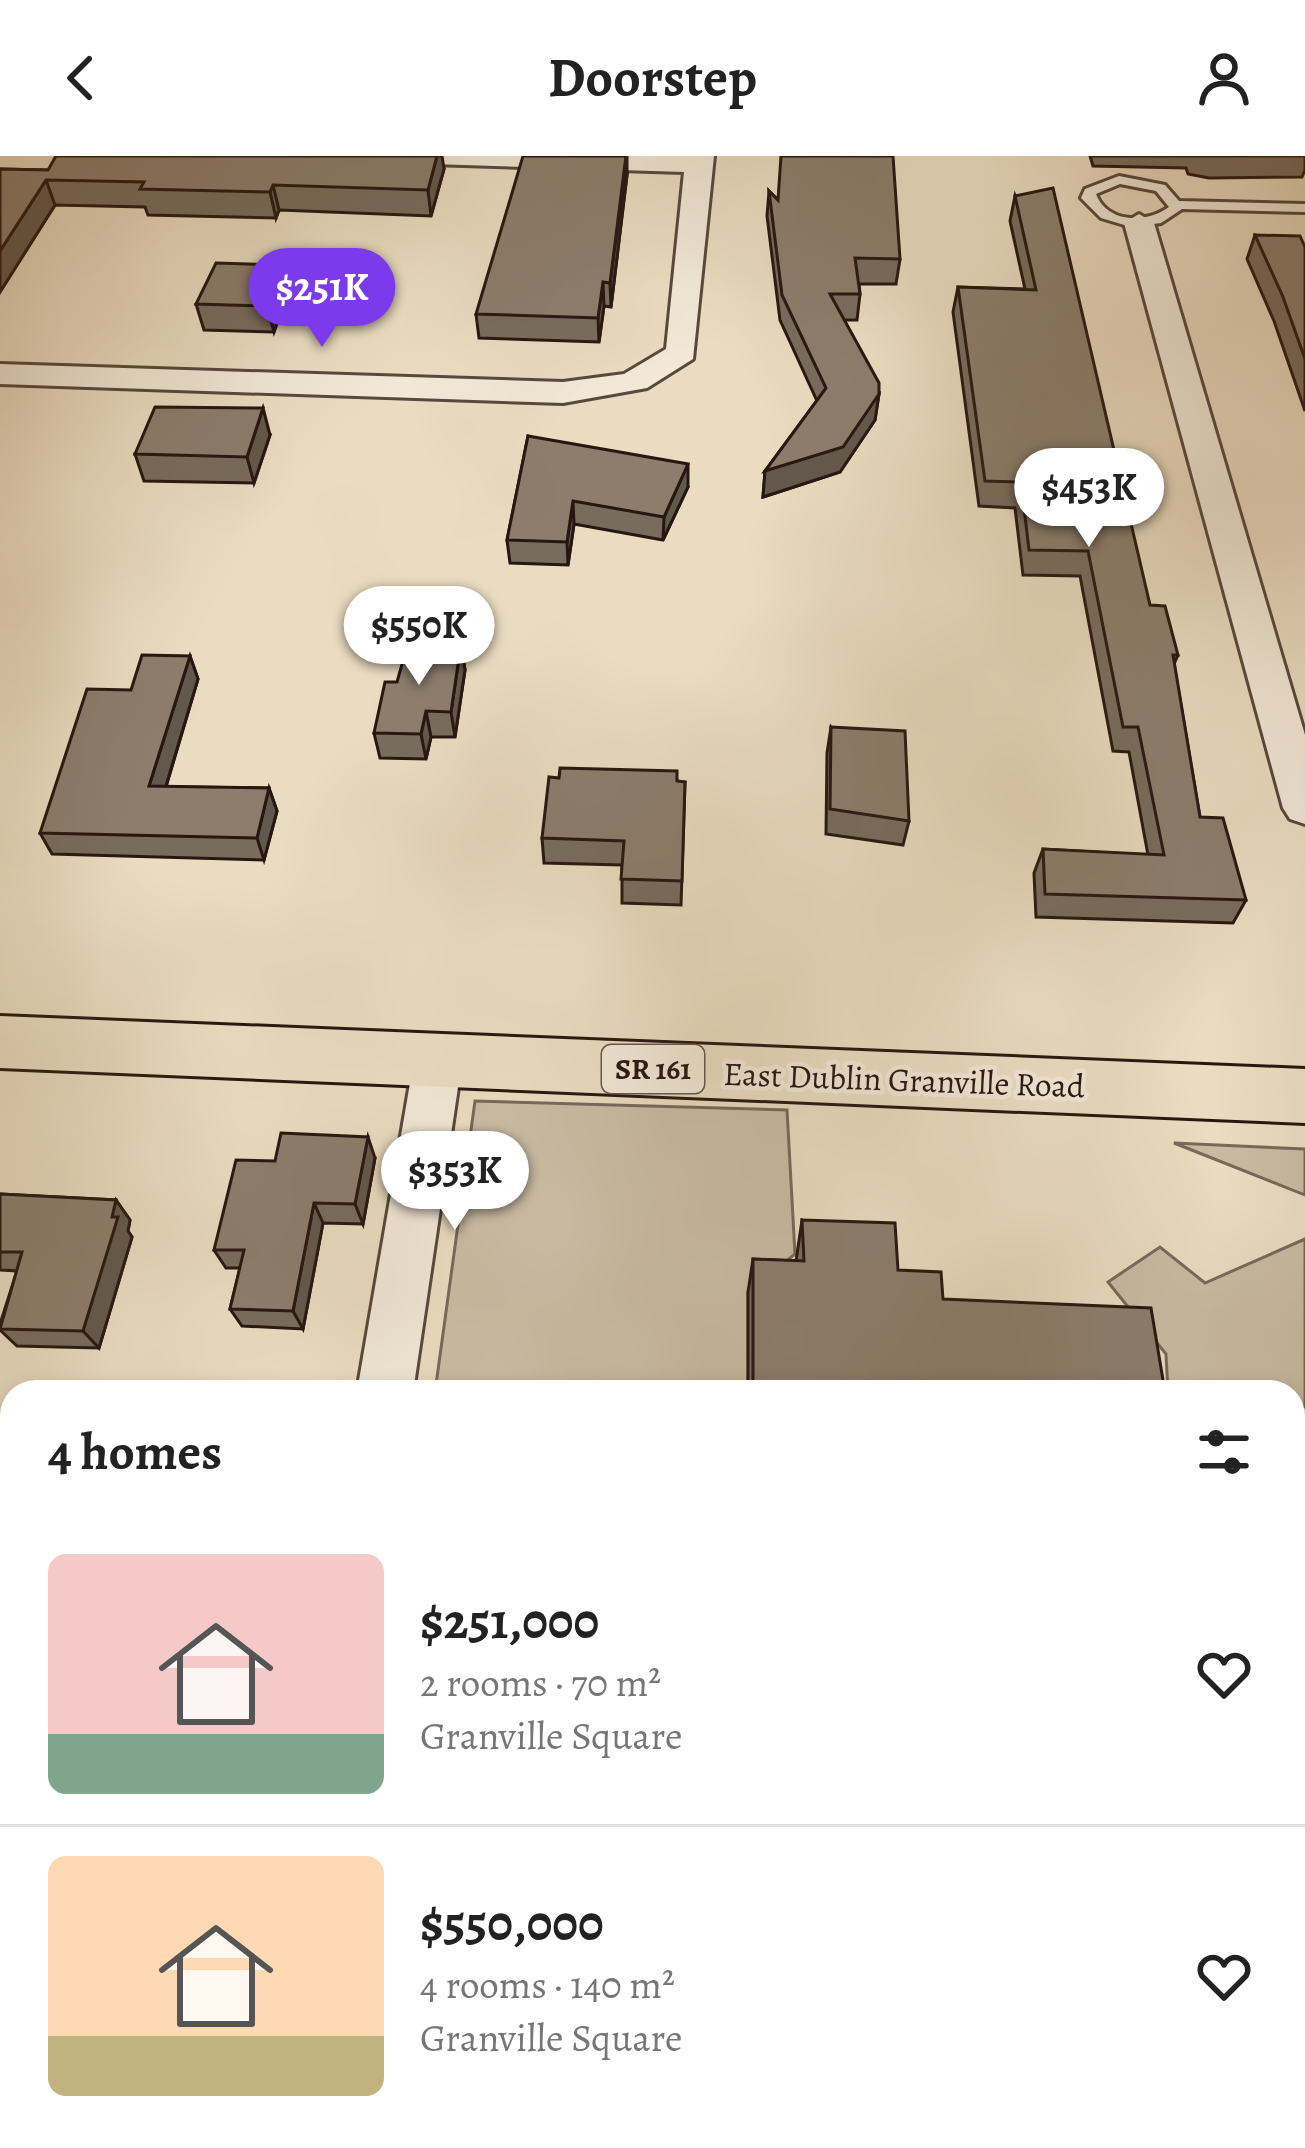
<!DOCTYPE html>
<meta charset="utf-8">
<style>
body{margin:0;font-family:Alegreya,serif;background:#f6f6f6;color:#222;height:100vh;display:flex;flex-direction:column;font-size:45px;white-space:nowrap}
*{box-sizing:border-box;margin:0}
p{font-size:39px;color:#767676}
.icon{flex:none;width:66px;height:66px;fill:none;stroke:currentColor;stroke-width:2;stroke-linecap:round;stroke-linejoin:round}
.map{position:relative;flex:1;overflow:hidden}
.panel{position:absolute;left:0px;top:1224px;width:1305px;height:768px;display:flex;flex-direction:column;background:#fff;border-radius:36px 36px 0 0;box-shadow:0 6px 18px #0003}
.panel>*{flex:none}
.price{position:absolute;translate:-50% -102px;padding:0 27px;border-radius:42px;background:#fff;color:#222;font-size:39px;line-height:78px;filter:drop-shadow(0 3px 6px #0008)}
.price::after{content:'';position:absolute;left:50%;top:72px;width:36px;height:27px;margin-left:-18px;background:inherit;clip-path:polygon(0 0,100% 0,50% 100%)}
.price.current{background:#7c3aed;color:#fff}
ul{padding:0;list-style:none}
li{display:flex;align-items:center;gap:36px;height:300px;padding:0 48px}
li+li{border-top:3px solid #e0e0e0}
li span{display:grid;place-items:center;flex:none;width:336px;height:240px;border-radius:18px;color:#555}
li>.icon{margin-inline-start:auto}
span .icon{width:144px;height:144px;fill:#fffc;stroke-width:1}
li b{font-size:51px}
h2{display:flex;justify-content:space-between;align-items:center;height:144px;padding:0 48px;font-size:51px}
header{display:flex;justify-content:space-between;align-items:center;height:156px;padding:0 48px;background:#fff;font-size:54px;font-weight:700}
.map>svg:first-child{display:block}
.green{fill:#c9bba3;stroke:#78695a;stroke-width:3}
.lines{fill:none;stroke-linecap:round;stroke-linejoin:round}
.service-casing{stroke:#58483d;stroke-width:6}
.minor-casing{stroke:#58483d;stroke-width:6}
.primary-casing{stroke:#271711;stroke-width:6}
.service{fill:#f1e8d7;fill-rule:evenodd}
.minor{fill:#f1e8d7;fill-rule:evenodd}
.primary{fill:#eadcc1;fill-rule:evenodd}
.wall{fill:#786c5e;stroke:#271711;stroke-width:3}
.shaded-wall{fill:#62584c;stroke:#271711;stroke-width:3}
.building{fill:#8c7d6d;stroke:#271711;stroke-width:3}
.labels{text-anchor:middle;stroke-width:9;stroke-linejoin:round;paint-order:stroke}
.shield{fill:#f1e8d7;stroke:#64564c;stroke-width:3}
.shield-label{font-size:30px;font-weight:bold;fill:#271711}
.street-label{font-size:33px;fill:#271711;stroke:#f1e8d7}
</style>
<header><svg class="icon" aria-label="back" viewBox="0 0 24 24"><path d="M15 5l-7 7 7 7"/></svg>Doorstep<svg class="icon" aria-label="person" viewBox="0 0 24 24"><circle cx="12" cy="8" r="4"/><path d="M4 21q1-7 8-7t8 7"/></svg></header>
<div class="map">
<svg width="1305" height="1992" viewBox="0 0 1305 1992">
<rect width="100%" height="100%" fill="#eadcc1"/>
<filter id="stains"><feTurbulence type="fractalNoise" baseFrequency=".00167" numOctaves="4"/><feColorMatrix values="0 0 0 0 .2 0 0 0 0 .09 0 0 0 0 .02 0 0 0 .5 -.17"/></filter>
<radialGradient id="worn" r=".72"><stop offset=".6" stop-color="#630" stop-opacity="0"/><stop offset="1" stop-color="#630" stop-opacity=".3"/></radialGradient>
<g class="green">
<polygon points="475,945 787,954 795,1098 748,1136 748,1236 435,1236"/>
<polygon points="1174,987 1305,993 1305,1039"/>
<polygon points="1305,1083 1305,1251 1293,1252 1293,1236 1168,1236 1166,1198 1108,1126 1160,1091 1205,1127"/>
<polygon points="1293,1303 1305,1303 1305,1466 1293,1476"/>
</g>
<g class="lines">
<defs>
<path id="service" d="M 1119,20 L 1165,29 L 1179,45 L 1305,48 L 1305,56 L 1182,53 L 1161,67 L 1131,71 L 1101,62 L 1081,42 L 1085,33 ZM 1120,28 L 1156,35 L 1169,51 C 1146,68 1107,67 1096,38 Z"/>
<g id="minor">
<polygon points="418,0 714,0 693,203 647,232 563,247 0,228 0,208 563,226 624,218 666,193 684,16 432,8"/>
<polygon points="1139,58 1154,67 1305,579 1305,668 1290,663 1283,652 1124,67"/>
<polygon points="438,884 455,890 462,904 413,1236 357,1236 414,904 421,890"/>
<polygon points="229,1980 303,1980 301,1992 227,1992"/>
</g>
<polygon id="primary" points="0,860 1305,913 1305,967 0,912"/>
</defs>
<use href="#service" class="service-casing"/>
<use href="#minor" class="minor-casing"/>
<use href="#primary" class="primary-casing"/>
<use href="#service" class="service"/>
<use href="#minor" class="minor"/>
<use href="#primary" class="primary"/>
</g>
<g class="wall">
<polygon points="1090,0 1305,0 1305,14 1302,21 1209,22 1188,18 1186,12 1093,10"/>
<polygon points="0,13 48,14 444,13 431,60 279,54 276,62 148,59 145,51 55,49 0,136"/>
<polygon points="627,19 611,151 604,150 599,186 479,182 476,158"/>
<polygon points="769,35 778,44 900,103 896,128 859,128 860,138 857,164 844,164 879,238 875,264 840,316 763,341 765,315 817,245 780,164 767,60"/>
<polygon points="1015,40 1150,449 1178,499 1174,508 1200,661 1246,744 1233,767 1036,761 1034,717 1043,693 1148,699 1129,596 1113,595 1080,420 1023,419 1015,352 979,350 953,156 958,131 1025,133 1010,65"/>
<polygon points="1255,79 1305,91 1305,255 1274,165 1247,103"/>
<polygon points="282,109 288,136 274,176 204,174 196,148"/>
<polygon points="270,279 254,327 144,325 135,298"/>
<polygon points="528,280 688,331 663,384 574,368 568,409 510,407 507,384"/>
<polygon points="461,488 465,514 455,581 431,581 426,603 380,602 374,577 397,526"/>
<polygon points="190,500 198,523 166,631 269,632 277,655 264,704 52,698 40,677 131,534"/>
<polygon points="831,571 909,665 903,689 826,678 827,597"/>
<polygon points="677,625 685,626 681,749 622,747 622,709 544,707 542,682"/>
<polygon points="375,1002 363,1068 323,1067 303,1173 242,1170 230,1153 240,1112 226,1112 214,1094 275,1005"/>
<polygon points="0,1038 116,1044 130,1064 128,1075 132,1081 99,1192 17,1190 0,1174 0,1168 17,1115 0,1114"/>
<polygon points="802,1064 898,1114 943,1143 1165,1236 748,1236 748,1136 753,1103 796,1105"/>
</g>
<g class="shaded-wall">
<polygon points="437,0 442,0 444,13 431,60 428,34"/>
<polygon points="627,0 627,19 611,151 610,127"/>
<polygon points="46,24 55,49 0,136 0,95"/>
<polygon points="273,29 279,54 276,62 270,36"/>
<polygon points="282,109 288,136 274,176 267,150"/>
<polygon points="603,126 604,150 599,186 598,162"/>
<polygon points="879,238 875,264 840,316 763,341 765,315"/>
<polygon points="263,252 270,279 254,327 247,301"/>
<polygon points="688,308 688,331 663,384 664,361"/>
<polygon points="573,345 574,368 568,409 567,386"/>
<polygon points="461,488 465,514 455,581 451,556"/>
<polygon points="190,500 198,523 159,653 149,630"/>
<polygon points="426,555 431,581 426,603 421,578"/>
<polygon points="269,632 277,655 264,704 257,682"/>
<polygon points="368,981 375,1002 363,1068 355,1048"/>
<polygon points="116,1044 130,1064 128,1075 132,1081 99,1192 83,1175"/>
<polygon points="314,1047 323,1067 303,1173 293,1155"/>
</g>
<g class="building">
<polygon points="56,0 437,0 428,34 273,29 270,36 140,33 144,26 46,24 0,95 0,13 48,14"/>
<polygon points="523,0 626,0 610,127 603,126 598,162 476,158"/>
<polygon points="781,0 893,0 900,103 855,102 860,138 830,138 879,227 879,238 843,291 765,315 826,232 782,139 769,35 778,44"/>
<polygon points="1053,32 1150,449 1165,450 1178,499 1173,499 1200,661 1223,662 1246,744 1045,738 1043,693 1164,699 1138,571 1123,571 1088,395 1029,394 1021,326 985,325 958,131 1036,134 1015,40"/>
<polygon points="1255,79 1300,80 1305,91 1305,203 1283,141"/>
<polygon points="216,107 282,109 267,150 196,148"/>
<polygon points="155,251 263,252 247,301 135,298"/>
<polygon points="528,280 688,308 664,361 573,345 567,386 507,384"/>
<polygon points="408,487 461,488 451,556 426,555 421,578 374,577 385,526 397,526"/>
<polygon points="142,499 190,500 149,630 269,632 257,682 40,677 87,533 131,534"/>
<polygon points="831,571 905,575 909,665 830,653"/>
<polygon points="560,612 677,615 677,625 685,626 682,725 621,723 624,685 542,682 549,621 559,622"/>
<polygon points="281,977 368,981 355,1048 314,1047 293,1155 230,1153 244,1094 214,1094 236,1004 275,1005"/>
<polygon points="0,1038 116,1044 112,1061 118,1061 83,1175 0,1173 22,1096 0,1096"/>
<polygon points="802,1064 895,1067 898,1114 941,1116 943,1143 1151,1152 1165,1236 753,1236 753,1103 804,1105"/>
<polygon points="80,1231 138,1234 138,1236 79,1236"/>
<polygon points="0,1598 12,1599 12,1722 0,1721"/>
</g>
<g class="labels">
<rect class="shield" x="602" y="889" width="102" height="48" rx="9"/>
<g class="shield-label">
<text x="653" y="923">SR 161</text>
</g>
<g class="street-label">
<text transform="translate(904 923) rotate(2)" y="12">East Dublin Granville Road</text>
</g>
</g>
<rect width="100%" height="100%" filter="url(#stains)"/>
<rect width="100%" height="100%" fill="url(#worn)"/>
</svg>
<b class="price current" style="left:322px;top:194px">$251K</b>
<b class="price" style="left:1089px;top:394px">$453K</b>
<b class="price" style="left:419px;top:532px">$550K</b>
<b class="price" style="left:455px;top:1077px">$353K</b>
<section class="panel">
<h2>4 homes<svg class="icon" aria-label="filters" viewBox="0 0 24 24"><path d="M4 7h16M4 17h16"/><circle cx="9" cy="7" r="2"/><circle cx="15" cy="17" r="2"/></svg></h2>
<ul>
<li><span style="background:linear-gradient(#f6c9c9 75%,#7fa58c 0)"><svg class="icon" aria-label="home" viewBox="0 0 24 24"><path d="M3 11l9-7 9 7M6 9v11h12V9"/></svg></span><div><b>$251,000</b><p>2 rooms · 70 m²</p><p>Granville Square</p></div><svg class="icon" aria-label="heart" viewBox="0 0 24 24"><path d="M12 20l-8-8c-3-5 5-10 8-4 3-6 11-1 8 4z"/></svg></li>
<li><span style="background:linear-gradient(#ffd9b3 75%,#c2b280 0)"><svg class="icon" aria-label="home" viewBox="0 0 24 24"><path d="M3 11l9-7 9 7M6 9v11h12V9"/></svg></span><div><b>$550,000</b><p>4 rooms · 140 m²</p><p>Granville Square</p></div><svg class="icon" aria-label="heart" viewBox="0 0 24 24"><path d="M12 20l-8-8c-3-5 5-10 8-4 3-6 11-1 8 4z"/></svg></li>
</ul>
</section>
</div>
